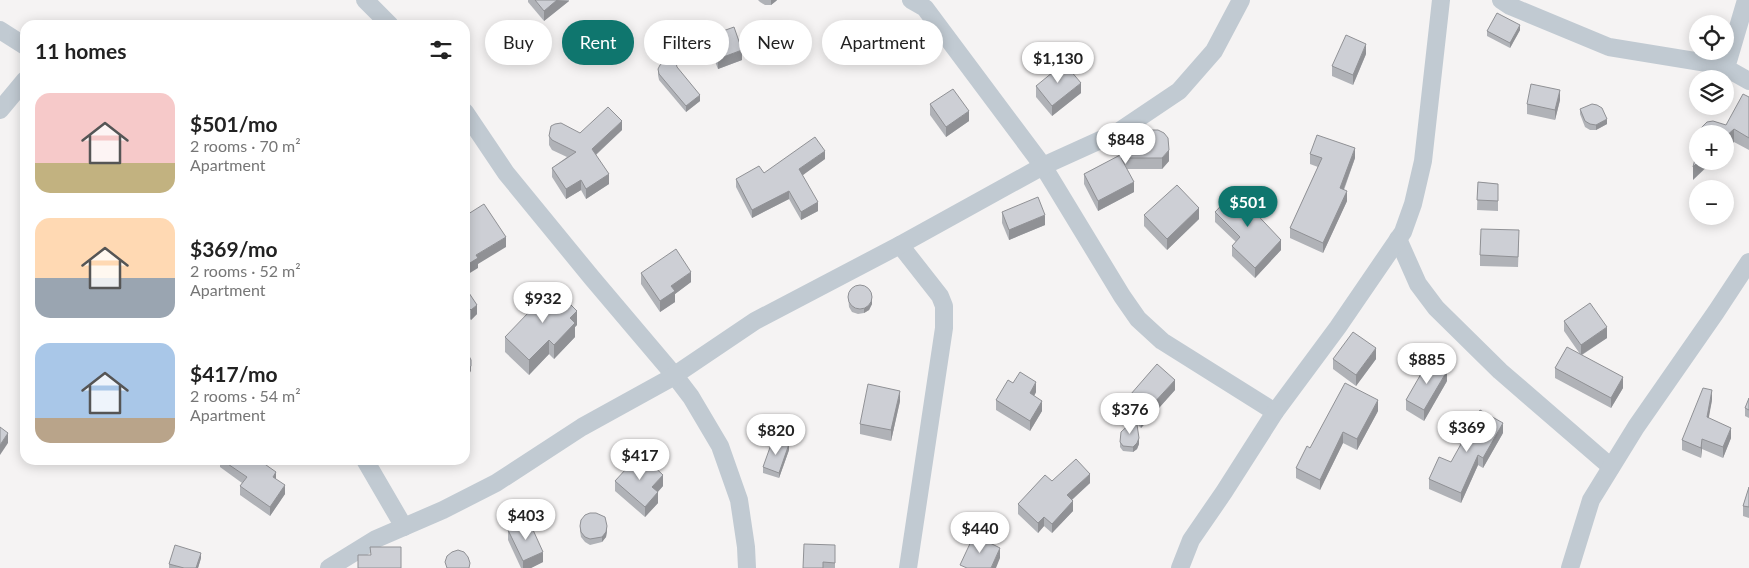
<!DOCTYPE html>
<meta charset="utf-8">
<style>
body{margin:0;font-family:Lato,sans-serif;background:#f6f6f6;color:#222;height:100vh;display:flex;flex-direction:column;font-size:19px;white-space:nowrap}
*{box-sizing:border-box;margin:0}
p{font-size:16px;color:#767676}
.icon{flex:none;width:28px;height:28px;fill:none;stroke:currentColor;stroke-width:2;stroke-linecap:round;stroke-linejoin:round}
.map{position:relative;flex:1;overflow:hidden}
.drawer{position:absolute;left:20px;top:20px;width:450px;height:445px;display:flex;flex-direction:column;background:#fff;border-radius:15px;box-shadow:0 2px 12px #0003}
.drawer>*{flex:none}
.hud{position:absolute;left:485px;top:20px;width:475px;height:45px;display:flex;gap:10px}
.buttons{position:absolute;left:1689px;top:15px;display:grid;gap:10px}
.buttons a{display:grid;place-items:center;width:45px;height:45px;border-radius:50%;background:#fff;box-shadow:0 2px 12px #0003;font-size:25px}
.price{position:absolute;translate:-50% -42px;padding:0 11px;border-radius:18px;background:#fff;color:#222;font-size:16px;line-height:32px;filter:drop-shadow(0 1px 2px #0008)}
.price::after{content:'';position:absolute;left:50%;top:30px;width:15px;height:11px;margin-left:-8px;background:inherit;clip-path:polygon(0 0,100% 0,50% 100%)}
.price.current{background:#0f766e;color:#fff}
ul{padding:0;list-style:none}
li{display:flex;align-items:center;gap:15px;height:125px;padding:0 15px}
li span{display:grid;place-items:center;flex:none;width:140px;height:100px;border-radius:15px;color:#555}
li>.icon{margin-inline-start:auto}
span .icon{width:60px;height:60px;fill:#fffc;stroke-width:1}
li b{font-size:21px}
h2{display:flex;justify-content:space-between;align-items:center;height:60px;padding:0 15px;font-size:21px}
.chip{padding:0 18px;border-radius:22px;background:#fff;box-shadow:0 2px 12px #0003;font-size:18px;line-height:45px}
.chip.current{background:#0f766e;color:#fff}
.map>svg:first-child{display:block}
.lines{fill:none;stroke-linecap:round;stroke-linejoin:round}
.minor{stroke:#c1cad2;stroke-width:18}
.wall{fill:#b0b2b7}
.shaded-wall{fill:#909195}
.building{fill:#cdcfd5;stroke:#909195}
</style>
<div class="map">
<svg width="1749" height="568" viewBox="0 0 1749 568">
<rect width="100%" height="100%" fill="#f5f3f3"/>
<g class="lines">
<g class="minor">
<polyline points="365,0 390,25"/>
<polyline points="911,0 925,8 1043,166 1122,296 1138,319 1162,341 1275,412"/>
<polyline points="1501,0 1510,6 1609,47 1707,63 1726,68"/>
<polyline points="1746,0 1726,68 1749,81"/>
<polyline points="0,30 25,46"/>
<polyline points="0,110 25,80"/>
<polyline points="465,112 506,173 592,278 675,376 691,397 720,446 739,500 746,547 747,568"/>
<polyline points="1398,239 1418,284 1436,308 1500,371 1611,467"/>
<polyline points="900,245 940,296 944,306 944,328 908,568"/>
<polyline points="365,460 404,527"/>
<polyline points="329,568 376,539 443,510 496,483 582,427 669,379 755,321 900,245 1043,166 1118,132 1179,91 1214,51 1241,0"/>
<polyline points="1180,568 1191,540 1224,492 1275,412 1338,327 1403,232 1413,204 1423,161 1441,0"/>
<polyline points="1570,568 1591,500 1636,427 1716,312 1749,262"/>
</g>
</g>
<g class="wall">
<polygon points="528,0 569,0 569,1 544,21 528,2"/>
<polygon points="758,0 777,0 776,1 771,5 765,5 760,2"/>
<polygon points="1520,30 1510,48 1487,36 1487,31"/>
<polygon points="709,36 742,60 718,69 709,46"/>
<polygon points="1366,54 1353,85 1332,76 1332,66"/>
<polygon points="677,67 700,101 686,112 659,80 658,75 658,69"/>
<polygon points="1036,86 1081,93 1052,116 1036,97"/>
<polygon points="1749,97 1749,150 1734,142 1725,150 1725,134 1726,125"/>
<polygon points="1560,100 1555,120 1527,114 1527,104"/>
<polygon points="930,104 969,121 946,137 930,115"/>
<polygon points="1580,109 1607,124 1596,130 1590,130 1585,127 1580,114"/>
<polygon points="622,130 596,155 609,184 586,199 581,190 566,199 552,177 552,168 567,157 552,150 549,145 549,136"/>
<polygon points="1141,144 1169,161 1162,169 1126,169 1134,192 1098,211 1084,184 1084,174"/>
<polygon points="1310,154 1355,158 1344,190 1347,201 1323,253 1290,238 1290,228 1318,167 1310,164"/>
<polygon points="825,159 802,175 818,211 801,220 789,199 752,218 736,187 736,179"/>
<polygon points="1478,182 1498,184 1498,211 1477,210"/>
<polygon points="1252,208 1251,209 1281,250 1255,278 1232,256 1232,246 1236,242 1215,222 1215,212"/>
<polygon points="1002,212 1045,225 1009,240 1002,223"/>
<polygon points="1144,215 1199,219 1167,250 1144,226"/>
<polygon points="1519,240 1518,267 1480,266 1480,255"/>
<polygon points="641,273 691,282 675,294 675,302 660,312 641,284"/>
<polygon points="465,287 477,314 471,320 465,314"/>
<polygon points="848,295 872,304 869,310 864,313 858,314 852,312 849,307"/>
<polygon points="1564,321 1607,338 1582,355 1623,388 1611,408 1555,378 1555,368 1580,354 1564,331"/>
<polygon points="577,325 575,327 575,337 554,359 549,354 529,375 505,352 505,337"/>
<polygon points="1333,359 1376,359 1356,386 1333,369"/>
<polygon points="1447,381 1424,421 1406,410 1406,400"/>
<polygon points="1013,383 1036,392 1034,396 1042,411 1030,431 996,410 996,400"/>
<polygon points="1175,390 1141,428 1137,424 1139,444 1137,449 1133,452 1123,451 1120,447 1120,442 1133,421 1124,413 1124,402"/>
<polygon points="1749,398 1749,418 1745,416 1745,408"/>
<polygon points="1712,400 1708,418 1731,438 1723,458 1702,449 1701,458 1682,450 1682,440"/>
<polygon points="900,401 891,441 860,434 860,424"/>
<polygon points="1378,411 1357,450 1343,443 1320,490 1296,478 1296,468 1310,448"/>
<polygon points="1503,433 1483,468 1478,465 1461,503 1429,489 1429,479"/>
<polygon points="789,450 779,478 763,473 763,467"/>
<polygon points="220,460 259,460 285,494 270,516 240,495 240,486 242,483 220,467"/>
<polygon points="646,465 663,486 658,492 658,503 645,517 615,491 615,481"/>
<polygon points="1052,481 1090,483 1072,500 1073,511 1052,533 1044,526 1038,533 1018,514 1018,504"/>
<polygon points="1749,487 1749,518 1743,516 1743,506"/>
<polygon points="580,526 607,531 606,537 602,542 590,545 585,542 581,537 580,531"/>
<polygon points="508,530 543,562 531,568 521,568 508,540"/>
<polygon points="835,545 835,568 803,568"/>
<polygon points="201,558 198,568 169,568 169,564"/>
</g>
<g class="shaded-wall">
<polygon points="557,0 569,1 544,21 544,11"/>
<polygon points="771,0 777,0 776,1 771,5"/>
<polygon points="1520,25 1520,30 1510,48 1510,43"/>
<polygon points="1366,44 1366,54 1353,85 1353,75"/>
<polygon points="742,50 742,60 718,69 718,59"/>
<polygon points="1081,83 1081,93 1052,116 1052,106"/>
<polygon points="1560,90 1560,100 1555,120 1555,110"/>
<polygon points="700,95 700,101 686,112 686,106"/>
<polygon points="969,111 969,121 946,137 946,127"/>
<polygon points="1607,119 1607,124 1596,130 1596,125"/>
<polygon points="622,121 622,130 592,158 592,149"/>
<polygon points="1734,129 1734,142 1725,150 1725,137"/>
<polygon points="1355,148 1355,158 1340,199 1340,188"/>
<polygon points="1169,150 1169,161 1162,169 1162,158"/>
<polygon points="825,151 825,159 799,178 799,169"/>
<polygon points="1699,161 1713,161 1693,180 1693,167"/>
<polygon points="609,174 609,184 586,199 586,189"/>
<polygon points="581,180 581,190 566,199 566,189"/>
<polygon points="1134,182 1134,192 1098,211 1098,201"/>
<polygon points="789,191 789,199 752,218 752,210"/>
<polygon points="1347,191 1347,201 1323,253 1323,243"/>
<polygon points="1252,198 1252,208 1247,213 1247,204"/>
<polygon points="818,202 818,211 801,220 801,212"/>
<polygon points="1199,208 1199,219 1167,250 1167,239"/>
<polygon points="1045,215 1045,225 1009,240 1009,230"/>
<polygon points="506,237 506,247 478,264 478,268 465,276 465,266 476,255"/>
<polygon points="1281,240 1281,250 1255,278 1255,268"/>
<polygon points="691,272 691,282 675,294 675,302 660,312 660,301 671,286"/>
<polygon points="872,299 872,304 869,310 864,313 864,308"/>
<polygon points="477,305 477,314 471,320 471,310"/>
<polygon points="577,311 577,325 575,327 575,337 554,359 554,345 570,318"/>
<polygon points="1607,327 1607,338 1581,355 1581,345"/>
<polygon points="549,340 549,354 529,375 529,360"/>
<polygon points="1376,348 1376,359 1356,386 1356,375"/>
<polygon points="471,360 471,371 467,377 465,378 465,372"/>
<polygon points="1447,371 1447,381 1424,421 1424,410"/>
<polygon points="1623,377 1623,388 1611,408 1611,398"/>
<polygon points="1175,380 1175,390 1141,428 1141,417"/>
<polygon points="1036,382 1036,392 1030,404 1030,393"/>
<polygon points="1712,390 1712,400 1707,428 1707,417"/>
<polygon points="900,391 900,401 891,441 891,430"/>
<polygon points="1378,400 1378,411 1357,450 1357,439"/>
<polygon points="1042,401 1042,411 1030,431 1030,421"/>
<polygon points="1503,423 1503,433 1483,468 1483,458"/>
<polygon points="1731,428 1731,438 1723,458 1723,447"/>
<polygon points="1343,432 1343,443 1320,490 1320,480"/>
<polygon points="8,433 8,443 0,455 0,445"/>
<polygon points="1139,438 1139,444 1137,449 1133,452 1133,447"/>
<polygon points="1702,439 1702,449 1701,458 1701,448"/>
<polygon points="789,444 789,450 779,478 779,473"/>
<polygon points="1478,455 1478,465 1461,503 1461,493"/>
<polygon points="276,472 276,480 273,477"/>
<polygon points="1090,474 1090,483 1067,504 1067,495"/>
<polygon points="663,475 663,486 652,498 652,487"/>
<polygon points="285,485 285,494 270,516 270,507"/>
<polygon points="658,492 658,503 645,517 645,507"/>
<polygon points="1073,501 1073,511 1052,533 1052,524"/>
<polygon points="1044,517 1044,526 1038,533 1038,523"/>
<polygon points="607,526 607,531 606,537 602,542 602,537"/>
<polygon points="1000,548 1000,558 996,568 991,568"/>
<polygon points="543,552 543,562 531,568 523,568 523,561"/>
<polygon points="201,553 201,558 198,568 196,568"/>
</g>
<g class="building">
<polygon points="535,0 557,0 544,11"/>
<polygon points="1497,13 1520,25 1510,43 1487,31"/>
<polygon points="734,27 742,50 718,59 709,36"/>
<polygon points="1346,35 1366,44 1353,75 1332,66"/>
<polygon points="669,61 676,63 677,67 700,95 686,106 659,74 658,69 660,65 664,62"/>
<polygon points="1064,63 1081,83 1052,106 1036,86"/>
<polygon points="1531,84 1560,90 1555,110 1527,104"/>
<polygon points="953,89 969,111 946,127 930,104"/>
<polygon points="1743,94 1749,97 1749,138 1734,129 1725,137 1725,134 1701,134 1702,127 1707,122 1713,121 1726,125"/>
<polygon points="1592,104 1597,105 1602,108 1607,119 1596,125 1590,124 1585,121 1580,109"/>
<polygon points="608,107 622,121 592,149 609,174 586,189 581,180 566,189 552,168 576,152 552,140 549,136 551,126 555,124 561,123 580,133"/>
<polygon points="1152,130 1158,130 1164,133 1168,138 1169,150 1162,158 1121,158 1134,182 1098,201 1084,174 1141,144 1142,139 1146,133"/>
<polygon points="1317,135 1355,148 1340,188 1347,191 1323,243 1290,228 1322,158 1310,154"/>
<polygon points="815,137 825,151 799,169 818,202 801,212 789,191 752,210 736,179 759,166 764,173"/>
<polygon points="1698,147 1698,161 1699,161 1693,167"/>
<polygon points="1478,182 1498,184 1498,201 1477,200"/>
<polygon points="1177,185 1199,208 1167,239 1144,215"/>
<polygon points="1240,186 1252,198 1247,204 1281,240 1255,268 1232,246 1240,237 1215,212"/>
<polygon points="1038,197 1045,215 1009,230 1002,212"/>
<polygon points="484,204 506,237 476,255 478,258 465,266 465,216"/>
<polygon points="1481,229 1519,230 1518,257 1480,255"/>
<polygon points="676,249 691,272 671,286 675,291 660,301 641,273"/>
<circle cx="860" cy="297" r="12"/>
<polygon points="465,287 477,305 471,310 465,304"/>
<polygon points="553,287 577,311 570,318 575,323 554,345 549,340 529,360 505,337"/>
<polygon points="1590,303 1607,327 1581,345 1564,321"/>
<polygon points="1353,332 1376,348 1356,375 1333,359"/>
<polygon points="1567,347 1623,377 1611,398 1555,368"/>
<polygon points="465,352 468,354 471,360 471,366 467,371 465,372"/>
<polygon points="1429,360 1447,371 1424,410 1406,400"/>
<polygon points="1157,364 1175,380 1141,417 1124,402"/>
<polygon points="1020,372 1036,382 1030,393 1042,401 1030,421 996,400 1008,380 1013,383"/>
<polygon points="1345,383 1378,400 1357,439 1343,432 1320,480 1296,468 1307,446 1310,448"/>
<polygon points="868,384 900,391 891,430 860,424"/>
<polygon points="1703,388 1712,390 1707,417 1731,428 1723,447 1702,439 1701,448 1682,440"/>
<polygon points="1749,398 1749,410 1745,408"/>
<polygon points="1480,410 1503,423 1483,458 1478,455 1461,493 1429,479 1439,457 1451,462"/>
<polygon points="1136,418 1139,438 1137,443 1133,447 1123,446 1120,442 1121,432"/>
<polygon points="0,427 8,433 0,445"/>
<polygon points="773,439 789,444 779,473 763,467"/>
<polygon points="637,457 646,465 649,462 663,475 652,487 658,492 645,507 615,481"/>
<polygon points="1076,459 1090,474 1067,495 1073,501 1052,524 1044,517 1038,523 1018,504 1045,475 1052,481"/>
<polygon points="222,460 259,460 276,472 273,477 285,485 270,507 240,486 247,477"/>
<polygon points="1749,487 1749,507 1743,506"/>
<polygon points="590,513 596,513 605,517 607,526 606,532 602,537 590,539 585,537 581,532 580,526 581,520 585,515"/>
<polygon points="529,521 543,552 523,561 508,530"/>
<polygon points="974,535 1000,548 991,568 967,568 960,565"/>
<polygon points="804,544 835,545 835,563 823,562 823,568 803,568"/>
<polygon points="175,545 201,553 196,568 184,568 169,564"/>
<polygon points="370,547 401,547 401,568 358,568 358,555 371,555"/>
<polygon points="458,550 464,552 468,557 470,563 469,568 447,568 445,562 447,556 452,552"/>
</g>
</svg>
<div class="buttons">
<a><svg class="icon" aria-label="locate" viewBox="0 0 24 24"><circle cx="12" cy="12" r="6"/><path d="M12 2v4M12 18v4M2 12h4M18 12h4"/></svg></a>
<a><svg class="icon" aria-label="layers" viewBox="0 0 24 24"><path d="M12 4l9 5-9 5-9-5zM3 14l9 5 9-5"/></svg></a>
<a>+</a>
<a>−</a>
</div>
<b class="price" style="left:1058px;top:84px">$1,130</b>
<b class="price" style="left:1126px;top:165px">$848</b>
<b class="price current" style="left:1248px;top:228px">$501</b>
<b class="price" style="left:543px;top:324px">$932</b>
<b class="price" style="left:1427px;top:385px">$885</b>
<b class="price" style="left:1130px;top:435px">$376</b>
<b class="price" style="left:1467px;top:453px">$369</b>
<b class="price" style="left:776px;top:456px">$820</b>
<b class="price" style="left:640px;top:481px">$417</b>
<b class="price" style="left:526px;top:541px">$403</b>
<b class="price" style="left:980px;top:554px">$440</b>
<div class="hud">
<a class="chip">Buy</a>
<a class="chip current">Rent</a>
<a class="chip">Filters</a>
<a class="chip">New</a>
<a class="chip">Apartment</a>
</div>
<section class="drawer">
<h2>11 homes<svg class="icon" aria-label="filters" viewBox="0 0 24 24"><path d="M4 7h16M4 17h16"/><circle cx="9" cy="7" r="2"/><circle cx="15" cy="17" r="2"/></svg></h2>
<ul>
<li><span style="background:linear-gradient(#f6c9c9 70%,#c2b280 0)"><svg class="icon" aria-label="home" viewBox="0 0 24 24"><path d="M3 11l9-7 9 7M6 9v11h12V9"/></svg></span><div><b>$501/mo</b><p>2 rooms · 70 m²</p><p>Apartment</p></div></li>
<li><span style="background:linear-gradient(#ffd9b3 60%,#9aa5b1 0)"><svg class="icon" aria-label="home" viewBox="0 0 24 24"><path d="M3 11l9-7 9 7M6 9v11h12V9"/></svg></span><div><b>$369/mo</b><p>2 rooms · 52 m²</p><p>Apartment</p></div></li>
<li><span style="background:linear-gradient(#a9c7e8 75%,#b9a48a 0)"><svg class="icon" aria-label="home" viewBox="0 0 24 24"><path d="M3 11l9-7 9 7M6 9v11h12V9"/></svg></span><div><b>$417/mo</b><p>2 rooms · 54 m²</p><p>Apartment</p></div></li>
</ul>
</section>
</div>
